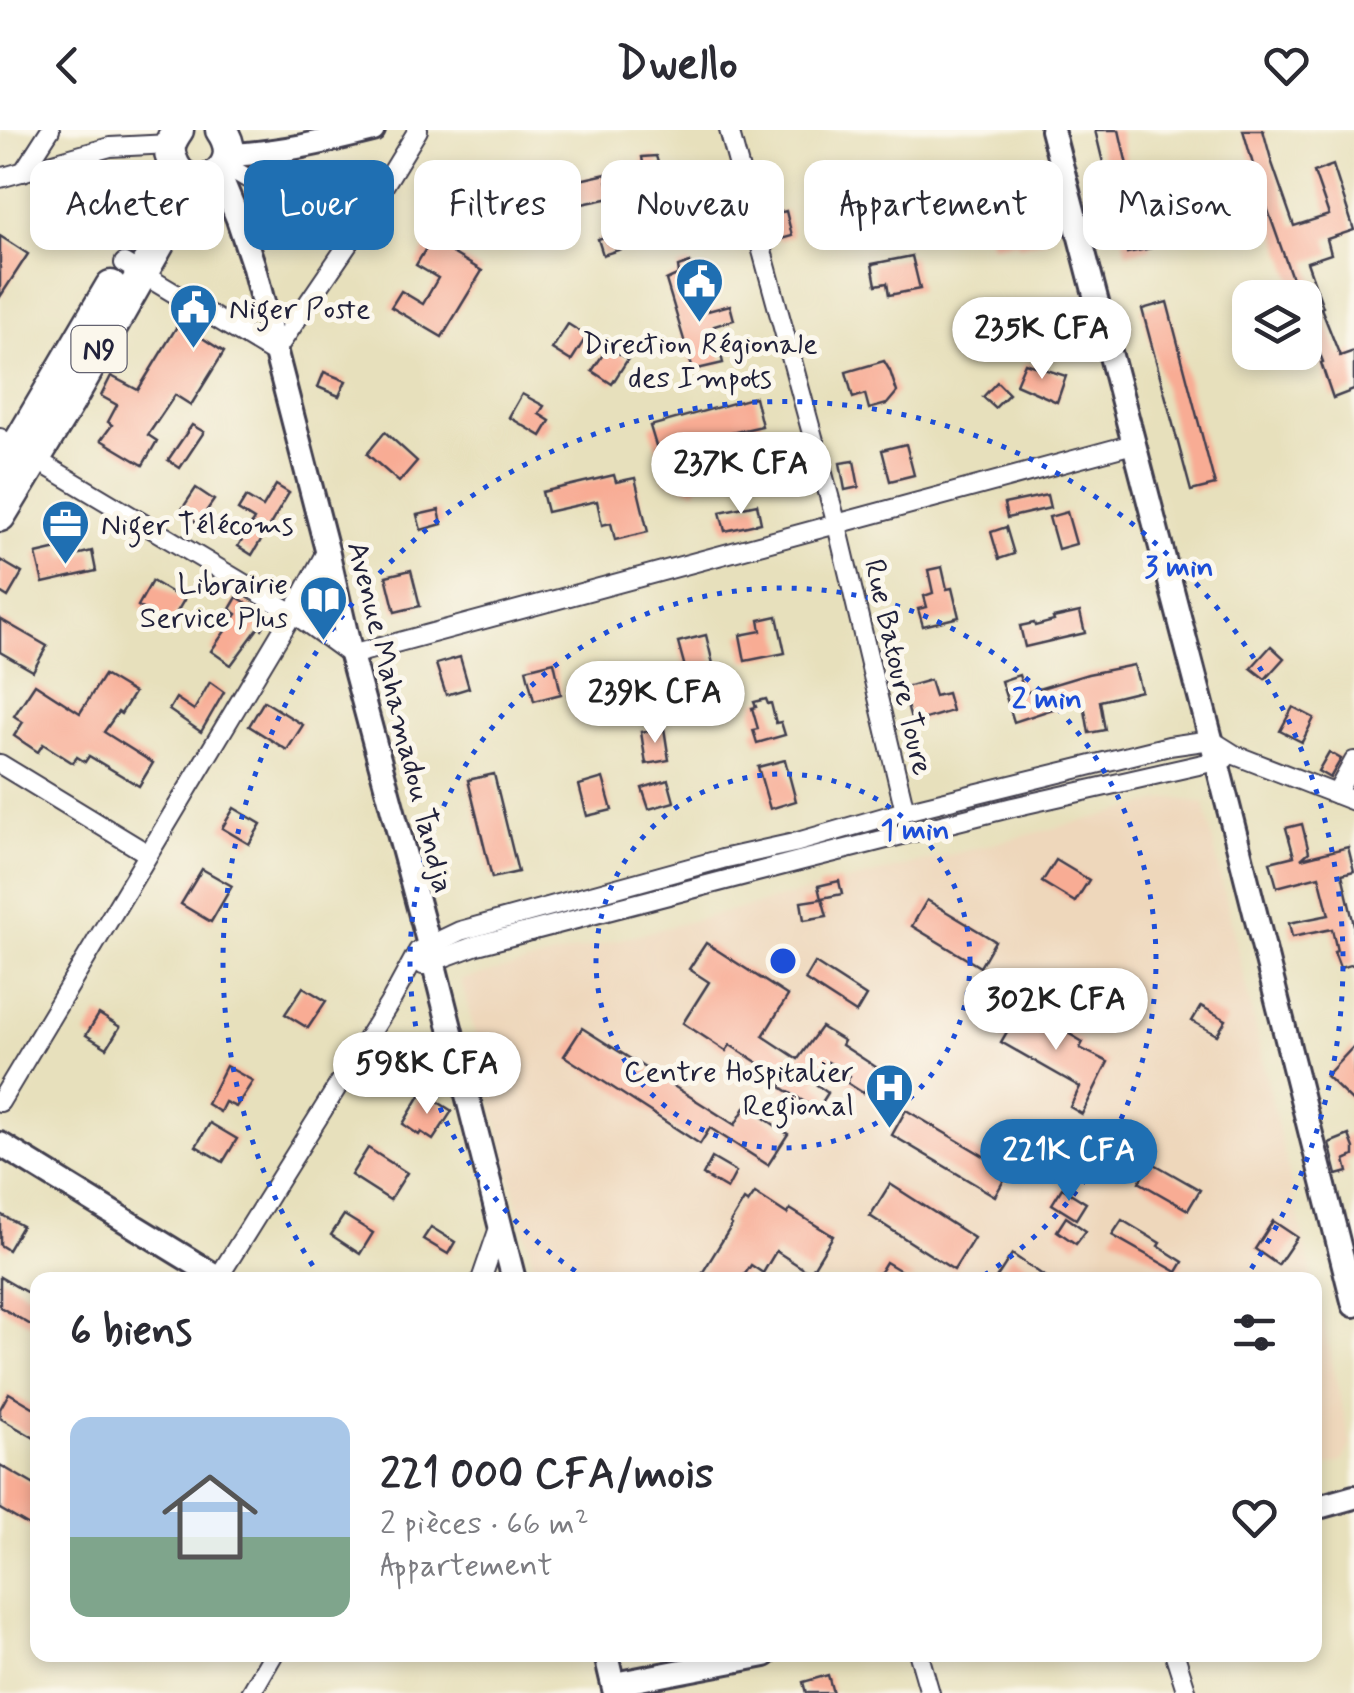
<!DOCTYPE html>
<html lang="fr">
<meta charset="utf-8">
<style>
body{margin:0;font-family:Mynerve,sans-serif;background:#f7f7f7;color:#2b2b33;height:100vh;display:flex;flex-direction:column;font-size:38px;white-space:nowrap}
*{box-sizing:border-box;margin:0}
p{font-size:32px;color:#7c7c81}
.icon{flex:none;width:55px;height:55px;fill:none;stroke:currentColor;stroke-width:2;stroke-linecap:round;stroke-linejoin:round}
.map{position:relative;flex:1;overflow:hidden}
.details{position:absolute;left:30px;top:1142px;width:1292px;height:390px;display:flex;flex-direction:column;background:#fff;border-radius:20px;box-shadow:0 5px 15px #0003}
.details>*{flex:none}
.banner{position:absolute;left:30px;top:30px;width:1295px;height:90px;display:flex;gap:20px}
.fabs{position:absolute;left:1232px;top:150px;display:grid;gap:20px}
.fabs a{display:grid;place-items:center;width:90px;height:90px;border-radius:20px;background:#fff;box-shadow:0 5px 15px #0003;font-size:50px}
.price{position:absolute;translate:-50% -85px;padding:0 22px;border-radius:35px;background:#fff;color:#222;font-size:32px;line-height:65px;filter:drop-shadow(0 2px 5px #0008)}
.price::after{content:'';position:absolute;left:50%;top:60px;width:30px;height:22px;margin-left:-15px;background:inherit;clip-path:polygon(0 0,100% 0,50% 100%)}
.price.active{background:#1f6fb2;color:#fff}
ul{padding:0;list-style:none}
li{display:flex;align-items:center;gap:30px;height:250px;padding:0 40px}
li+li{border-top:2px solid #e1e1e2}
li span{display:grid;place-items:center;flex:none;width:280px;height:200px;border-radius:20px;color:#555}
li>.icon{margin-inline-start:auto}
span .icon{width:120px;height:120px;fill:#fffc;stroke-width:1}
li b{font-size:42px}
h2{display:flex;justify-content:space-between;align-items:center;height:120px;padding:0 40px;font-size:42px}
.chip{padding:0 35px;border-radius:20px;background:#fff;box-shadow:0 5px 15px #0003;font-size:35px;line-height:90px}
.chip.active{background:#1f6fb2;color:#fff}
header{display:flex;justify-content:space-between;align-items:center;height:130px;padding:0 40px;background:#fff;font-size:45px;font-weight:800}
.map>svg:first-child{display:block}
.built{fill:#eed7bb}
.building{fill:#f8ac94}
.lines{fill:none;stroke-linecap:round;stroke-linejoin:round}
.street-casing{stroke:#403e4e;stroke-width:22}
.secondary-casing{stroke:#403e4e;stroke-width:28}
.highway-casing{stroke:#403e4e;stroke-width:35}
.street{stroke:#fff;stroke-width:18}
.secondary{stroke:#fff;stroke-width:22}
.highway{stroke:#fff;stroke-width:30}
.ring{fill:none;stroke:#1d4ed8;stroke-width:5;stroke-dasharray:5 10}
.labels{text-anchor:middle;stroke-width:10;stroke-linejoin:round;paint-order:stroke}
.shield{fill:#fbf7ec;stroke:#636270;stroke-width:2.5}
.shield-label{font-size:28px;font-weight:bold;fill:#22223b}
.poi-label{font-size:30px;fill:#22223b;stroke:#fbf7ec;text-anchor:start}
.street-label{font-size:30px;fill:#22223b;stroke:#fbf7ec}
.centre{fill:#1d4ed8;stroke:#fbf7ec;stroke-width:5}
.ring-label{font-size:30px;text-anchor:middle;font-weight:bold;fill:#1d4ed8;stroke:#fbf7ec;stroke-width:10;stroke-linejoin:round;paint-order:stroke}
</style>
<header><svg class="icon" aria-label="back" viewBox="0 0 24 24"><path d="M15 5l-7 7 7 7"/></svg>Dwello<svg class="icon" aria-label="heart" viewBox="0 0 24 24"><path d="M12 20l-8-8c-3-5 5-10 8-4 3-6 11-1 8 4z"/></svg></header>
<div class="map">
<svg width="1354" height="1563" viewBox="0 0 1354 1563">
<rect width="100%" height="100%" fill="#fbf7ec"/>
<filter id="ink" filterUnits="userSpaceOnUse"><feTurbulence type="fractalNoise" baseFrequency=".01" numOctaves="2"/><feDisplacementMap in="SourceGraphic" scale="20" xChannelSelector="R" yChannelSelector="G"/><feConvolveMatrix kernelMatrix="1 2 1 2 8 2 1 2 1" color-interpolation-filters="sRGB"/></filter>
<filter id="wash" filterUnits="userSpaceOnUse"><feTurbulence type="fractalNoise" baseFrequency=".0048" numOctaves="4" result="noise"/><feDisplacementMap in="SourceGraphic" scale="40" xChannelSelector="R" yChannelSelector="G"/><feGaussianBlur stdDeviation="2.25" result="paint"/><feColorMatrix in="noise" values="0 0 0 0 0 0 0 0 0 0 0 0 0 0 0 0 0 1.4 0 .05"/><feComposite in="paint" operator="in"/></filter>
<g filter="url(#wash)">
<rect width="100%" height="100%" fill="#e7e0bc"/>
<g class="built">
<polygon points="1172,668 1204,673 1313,1150 537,1150 461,850"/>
<polygon points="1315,1157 1351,1315 1342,1332 1315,1339"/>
</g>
<g id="blocks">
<g class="building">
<polygon points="1095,0 1119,0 1127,35 1105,41"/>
<polygon points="1243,0 1263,0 1272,33 1294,96 1329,85 1314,42 1333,35 1354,100 1327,109 1331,124 1307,132 1323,177 1321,178 1340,226 1354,221 1354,260 1333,268 1321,233 1323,232 1305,185 1305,168 1299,168 1259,55"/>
<polygon points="656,26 664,52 640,57 636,48 623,50 620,39 643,33 642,27"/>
<polygon points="606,44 611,68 577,75 571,52"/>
<polygon points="477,56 524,86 512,109 464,81"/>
<polygon points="1136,60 1151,118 1127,123 1112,66"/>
<polygon points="1035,68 1047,108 1019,116 1017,111 991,115 988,101 1013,96 1007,76"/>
<polygon points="889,75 895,103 870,108 865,80"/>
<polygon points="786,81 792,106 778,110 771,85"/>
<polygon points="629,99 634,115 603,125 598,109"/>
<polygon points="0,106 28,124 0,167"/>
<polygon points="431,110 482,141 442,207 391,177 401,161 423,174 438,148 416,135"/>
<polygon points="912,126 920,159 889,165 887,153 876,155 872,134"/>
<polygon points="690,133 692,146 698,145 708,181 730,175 734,190 714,196 723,233 693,240 666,150 679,144 678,137"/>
<polygon points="1167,172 1215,355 1191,361 1142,179"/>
<polygon points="179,193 224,222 191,275 175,265 148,305 157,311 143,335 101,310 112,295 108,292 117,275 101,266 111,246 138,260"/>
<polygon points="568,194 587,206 571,231 552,219"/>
<polygon points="608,217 628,229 612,254 592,241"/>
<polygon points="884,231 890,241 897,262 887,274 869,279 865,264 853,268 846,242"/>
<polygon points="1025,233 1066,246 1057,272 1016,254"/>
<polygon points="324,242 346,251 339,266 318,257"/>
<polygon points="997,252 1009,264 995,278 983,267"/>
<polygon points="522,264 544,276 539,284 550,291 541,306 509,287"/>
<polygon points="755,267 762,296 718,306 717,303 657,319 650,296"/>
<polygon points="192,295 204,302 180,338 168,330"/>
<polygon points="385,302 417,331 399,352 367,324"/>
<polygon points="906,314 914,345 890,351 882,320"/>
<polygon points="673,328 703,340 695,361 665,349"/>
<polygon points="854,331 859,357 845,360 840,333"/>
<polygon points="614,345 616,352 635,348 648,402 615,410 611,393 602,395 597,371 547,382 542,362"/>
<polygon points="276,355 289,363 252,425 238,416 254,390 238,380 246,367 263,377"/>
<polygon points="196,358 214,370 198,393 180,382"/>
<polygon points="1047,365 1050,378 1007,388 1004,374"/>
<polygon points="757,374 761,393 725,401 720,382"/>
<polygon points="439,380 442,394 421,400 417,385"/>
<polygon points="1067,382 1076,414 1058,419 1049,387"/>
<polygon points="1006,397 1014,424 999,429 991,402"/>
<polygon points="62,418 64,428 92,421 96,441 43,453 36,424"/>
<polygon points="0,430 22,443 8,467 0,462"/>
<polygon points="942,437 947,459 952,458 959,487 923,496 918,479 927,477 924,466 933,463 928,440"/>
<polygon points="411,440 420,476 395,482 386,446"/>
<polygon points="152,451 184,470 170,494 138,476"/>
<polygon points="237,467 269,487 262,499 259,497 231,535 211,521 237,484 230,479"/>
<polygon points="1080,482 1085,503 1025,517 1020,496 1034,493 1035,496 1054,491 1053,488"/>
<polygon points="777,486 785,523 745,531 740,505 761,501 759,490"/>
<polygon points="0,489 47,516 33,541 0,522"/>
<polygon points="706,505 714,538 687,545 678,512"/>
<polygon points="1271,516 1284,528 1265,549 1251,538"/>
<polygon points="460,527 469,558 446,565 436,534"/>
<polygon points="554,532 561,564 534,571 526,539"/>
<polygon points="1134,535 1141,561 1100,571 1105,600 1089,603 1083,569 1014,592 1001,551 1019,545 1025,563 1088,544"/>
<polygon points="104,545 134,563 121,584 118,582 104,602 153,633 139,656 89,626 85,632 77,627 73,633 43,614 38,622 14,606 23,592 14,586 35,554 80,583"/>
<polygon points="930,550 935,566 947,563 952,581 912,593 902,558"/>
<polygon points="210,552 224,562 201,602 169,580 176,568 194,580"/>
<polygon points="766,569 768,574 771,573 776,593 781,592 785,605 757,613 753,600 758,599 752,578 756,577 754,572"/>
<polygon points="264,571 303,595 287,620 249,596"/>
<polygon points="1293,577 1314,588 1302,612 1280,601"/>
<polygon points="664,598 669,630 646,634 641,602"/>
<polygon points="1329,622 1341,629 1330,648 1318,641"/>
<polygon points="785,630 796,671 770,679 758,637"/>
<polygon points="494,644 518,742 492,748 468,650"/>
<polygon points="603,648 612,680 587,686 579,655"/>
<polygon points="668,650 674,672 649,679 642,658"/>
<polygon points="234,678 261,694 249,714 222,698"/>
<polygon points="1302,694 1309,722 1301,729 1348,717 1354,741 1342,744 1354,795 1354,834 1340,838 1334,822 1337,821 1332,799 1292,807 1289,793 1329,785 1319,746 1277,757 1270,732 1294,726 1286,698"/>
<polygon points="1056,730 1089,750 1075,772 1042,752"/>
<polygon points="202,739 232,756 211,792 181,774"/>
<polygon points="839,751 842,764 822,768 827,786 804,790 801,772 821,769 818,756"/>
<polygon points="927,770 995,811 980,837 912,796"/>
<polygon points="706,813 788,866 763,906 798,929 821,897 844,911 842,915 879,939 863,963 846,952 850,946 828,932 814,953 828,963 817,980 781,957 785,950 730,915 726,921 683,893 709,852 689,839"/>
<polygon points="815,833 866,866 856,883 805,850"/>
<polygon points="1111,850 1135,858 1128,881 1104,874"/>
<polygon points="303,857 326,871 308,898 285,884"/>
<polygon points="1022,876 1083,912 1080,918 1108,932 1082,984 1070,977 1080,957 1001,912"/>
<polygon points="1201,876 1226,890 1217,905 1192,891"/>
<polygon points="99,884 120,897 107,918 86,905"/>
<polygon points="582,898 735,995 746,976 788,1004 768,1035 710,998 700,1014 564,926"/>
<polygon points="1354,916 1354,973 1326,946"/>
<polygon points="226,936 253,951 236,977 225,972 220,982 207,974"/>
<polygon points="422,962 452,981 433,1010 421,1002 419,1005 403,994"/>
<polygon points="906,980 1009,1041 995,1066 892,1005"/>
<polygon points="210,993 237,1009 223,1032 196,1016"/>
<polygon points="1349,1005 1354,1018 1354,1026 1345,1030 1348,1042 1337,1045 1329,1013"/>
<polygon points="368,1018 407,1043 390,1070 351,1045"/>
<polygon points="712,1028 736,1042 727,1059 703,1045"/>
<polygon points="1151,1032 1200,1060 1188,1080 1139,1052"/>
<polygon points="890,1054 974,1108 954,1140 870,1086"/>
<polygon points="1062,1058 1086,1073 1076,1089 1052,1074"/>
<polygon points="755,1063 787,1084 790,1079 833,1106 810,1143 776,1121 763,1143 751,1135 741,1150 709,1150 701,1145 732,1095 730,1093 744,1070 748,1073"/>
<polygon points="0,1084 22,1096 8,1120 0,1115"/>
<polygon points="344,1085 373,1103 360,1124 331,1105"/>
<polygon points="1066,1087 1086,1101 1076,1114 1057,1101"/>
<polygon points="1122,1090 1160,1113 1158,1116 1183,1132 1177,1142 1112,1105"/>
<polygon points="1273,1091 1297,1107 1278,1135 1255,1119"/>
<polygon points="431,1097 455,1112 448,1124 423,1109"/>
<polygon points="1012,1124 1050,1150 995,1150"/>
<polygon points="886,1132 916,1150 875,1150"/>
<polygon points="0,1147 38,1169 38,1199 0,1177"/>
<polygon points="9,1263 38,1280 38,1310 0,1288 0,1279"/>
<polygon points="0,1335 38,1357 38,1401 0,1379"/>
<polygon points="828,1545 833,1563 806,1563 803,1552"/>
</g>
</g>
</g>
<g filter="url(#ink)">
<use href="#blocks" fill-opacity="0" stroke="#403e4e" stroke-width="2.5"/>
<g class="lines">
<defs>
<g id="street">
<polyline points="729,0 837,395 905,681"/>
<polyline points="225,35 351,110"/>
<polyline points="23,42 50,0"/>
<polyline points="0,48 110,17 170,14"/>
<polyline points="124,133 274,223 351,110 418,0"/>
<polyline points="0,308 293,483 351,525 1133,314"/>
<polyline points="0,634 148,724"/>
<polyline points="1336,664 1354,631"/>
<polyline points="423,835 477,815 803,730 1013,677 1225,629"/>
<polyline points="0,972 293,483 327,420"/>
<polyline points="218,1148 392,869 418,821 460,801 722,729 794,713 905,681 1169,616 1211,610 1235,625 1354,671"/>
<polyline points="481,1150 500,1095"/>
<polyline points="919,1525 930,1563"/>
<polyline points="1175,1525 1187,1563"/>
<polyline points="251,1563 273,1525"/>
</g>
<g id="secondary">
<polyline points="1052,0 1217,632 1354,1175"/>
<path d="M 229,25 C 279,23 325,12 373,0"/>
<polyline points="219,43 238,89 253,134 327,420 351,525 429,815 514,1150"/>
<polyline points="0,1014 222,1150"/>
<polyline points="1315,1378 1354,1367"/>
<polyline points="606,1525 615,1563"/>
<polyline points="614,1554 765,1525"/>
</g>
<g id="highway">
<path d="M 178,0 C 171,10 167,18 172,30 C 186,72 251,42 221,0"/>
<polyline points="0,345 111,156"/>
<polyline points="0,386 68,274 195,50"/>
</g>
</defs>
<use href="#street" class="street-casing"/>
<use href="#secondary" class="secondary-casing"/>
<use href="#highway" class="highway-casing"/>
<use href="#street" class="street"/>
<use href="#secondary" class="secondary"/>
<use href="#highway" class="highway"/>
</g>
</g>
<g class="ring">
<circle cx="783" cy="831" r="187"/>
<path d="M588 1149A373 373 0 1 1 978 1149"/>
<path d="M321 1148A560 560 0 1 1 1245 1148"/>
</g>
<defs>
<symbol id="civic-pin" viewBox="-11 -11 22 30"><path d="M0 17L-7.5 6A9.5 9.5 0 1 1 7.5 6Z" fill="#1f6fb2" stroke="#fbf7ec"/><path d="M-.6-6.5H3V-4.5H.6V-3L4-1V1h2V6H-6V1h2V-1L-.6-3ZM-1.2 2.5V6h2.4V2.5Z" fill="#fff"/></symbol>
<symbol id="office-pin" viewBox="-11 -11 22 30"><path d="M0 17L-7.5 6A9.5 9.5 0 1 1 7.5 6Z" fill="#1f6fb2" stroke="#fbf7ec"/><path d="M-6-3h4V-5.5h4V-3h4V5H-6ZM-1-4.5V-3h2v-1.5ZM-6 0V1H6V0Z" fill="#fff"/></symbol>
<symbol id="library-pin" viewBox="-11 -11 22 30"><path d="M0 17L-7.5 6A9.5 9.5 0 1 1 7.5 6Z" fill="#1f6fb2" stroke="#fbf7ec"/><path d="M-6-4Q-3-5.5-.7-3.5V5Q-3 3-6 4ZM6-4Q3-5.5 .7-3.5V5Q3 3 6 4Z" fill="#fff"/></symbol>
<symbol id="hospital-pin" viewBox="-11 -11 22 30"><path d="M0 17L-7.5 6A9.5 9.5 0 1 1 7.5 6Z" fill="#1f6fb2" stroke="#fbf7ec"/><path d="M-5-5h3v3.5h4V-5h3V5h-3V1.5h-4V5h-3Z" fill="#fff"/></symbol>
</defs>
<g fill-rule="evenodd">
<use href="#civic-pin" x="672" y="124" width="55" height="75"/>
<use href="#civic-pin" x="166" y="150" width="55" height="75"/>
<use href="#office-pin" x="38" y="366" width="55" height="75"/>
<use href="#library-pin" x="296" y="442" width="55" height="75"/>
<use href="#hospital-pin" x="862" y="930" width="55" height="75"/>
</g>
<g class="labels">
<rect class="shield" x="71.5" y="196" width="55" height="46" rx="8"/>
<g class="shield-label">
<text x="99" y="229">N9</text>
</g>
<g class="poi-label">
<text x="229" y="188">Niger Poste</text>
<text x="700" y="223" text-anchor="middle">Direction Régionale<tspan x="700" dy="34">des Impots</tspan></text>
<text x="101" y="404">Niger Télécoms</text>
<text x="288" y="463" text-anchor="end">Librairie<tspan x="288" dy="34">Service Plus</tspan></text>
<text x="854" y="951" text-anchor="end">Centre Hospitalier<tspan x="854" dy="34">Regional</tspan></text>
</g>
<g class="street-label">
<text transform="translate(899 537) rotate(77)" y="10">Rue Batoure Toure</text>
<text transform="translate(401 587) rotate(76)" y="10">Avenue Mahamadou Tandja</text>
</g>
</g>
<circle cx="783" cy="831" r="15" class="centre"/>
<g class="ring-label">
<text x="1179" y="446">3 min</text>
<text x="1047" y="578">2 min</text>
<text x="915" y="709">1 min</text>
</g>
</svg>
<div class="fabs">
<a><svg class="icon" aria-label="layers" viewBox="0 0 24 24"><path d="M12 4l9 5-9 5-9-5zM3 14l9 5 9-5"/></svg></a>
</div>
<b class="price" style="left:1042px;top:252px">235K CFA</b>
<b class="price" style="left:741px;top:387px">237K CFA</b>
<b class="price" style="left:655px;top:616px">239K CFA</b>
<b class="price" style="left:1056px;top:923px">302K CFA</b>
<b class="price" style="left:427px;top:987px">598K CFA</b>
<b class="price active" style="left:1069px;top:1074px">221K CFA</b>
<div class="banner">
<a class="chip">Acheter</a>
<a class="chip active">Louer</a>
<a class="chip">Filtres</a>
<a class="chip">Nouveau</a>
<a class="chip">Appartement</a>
<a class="chip">Maison</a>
</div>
<section class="details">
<h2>6 biens<svg class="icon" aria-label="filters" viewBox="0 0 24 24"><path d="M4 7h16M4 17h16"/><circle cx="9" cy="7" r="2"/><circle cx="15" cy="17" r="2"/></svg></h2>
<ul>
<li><span style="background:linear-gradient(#a9c7e8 60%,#7fa58c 0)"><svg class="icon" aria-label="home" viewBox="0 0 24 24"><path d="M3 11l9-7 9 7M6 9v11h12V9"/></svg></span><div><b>221 000 CFA/mois</b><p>2 pièces · 66 m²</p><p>Appartement</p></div><svg class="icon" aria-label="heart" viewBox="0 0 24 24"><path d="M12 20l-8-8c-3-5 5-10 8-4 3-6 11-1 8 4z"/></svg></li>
</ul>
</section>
</div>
